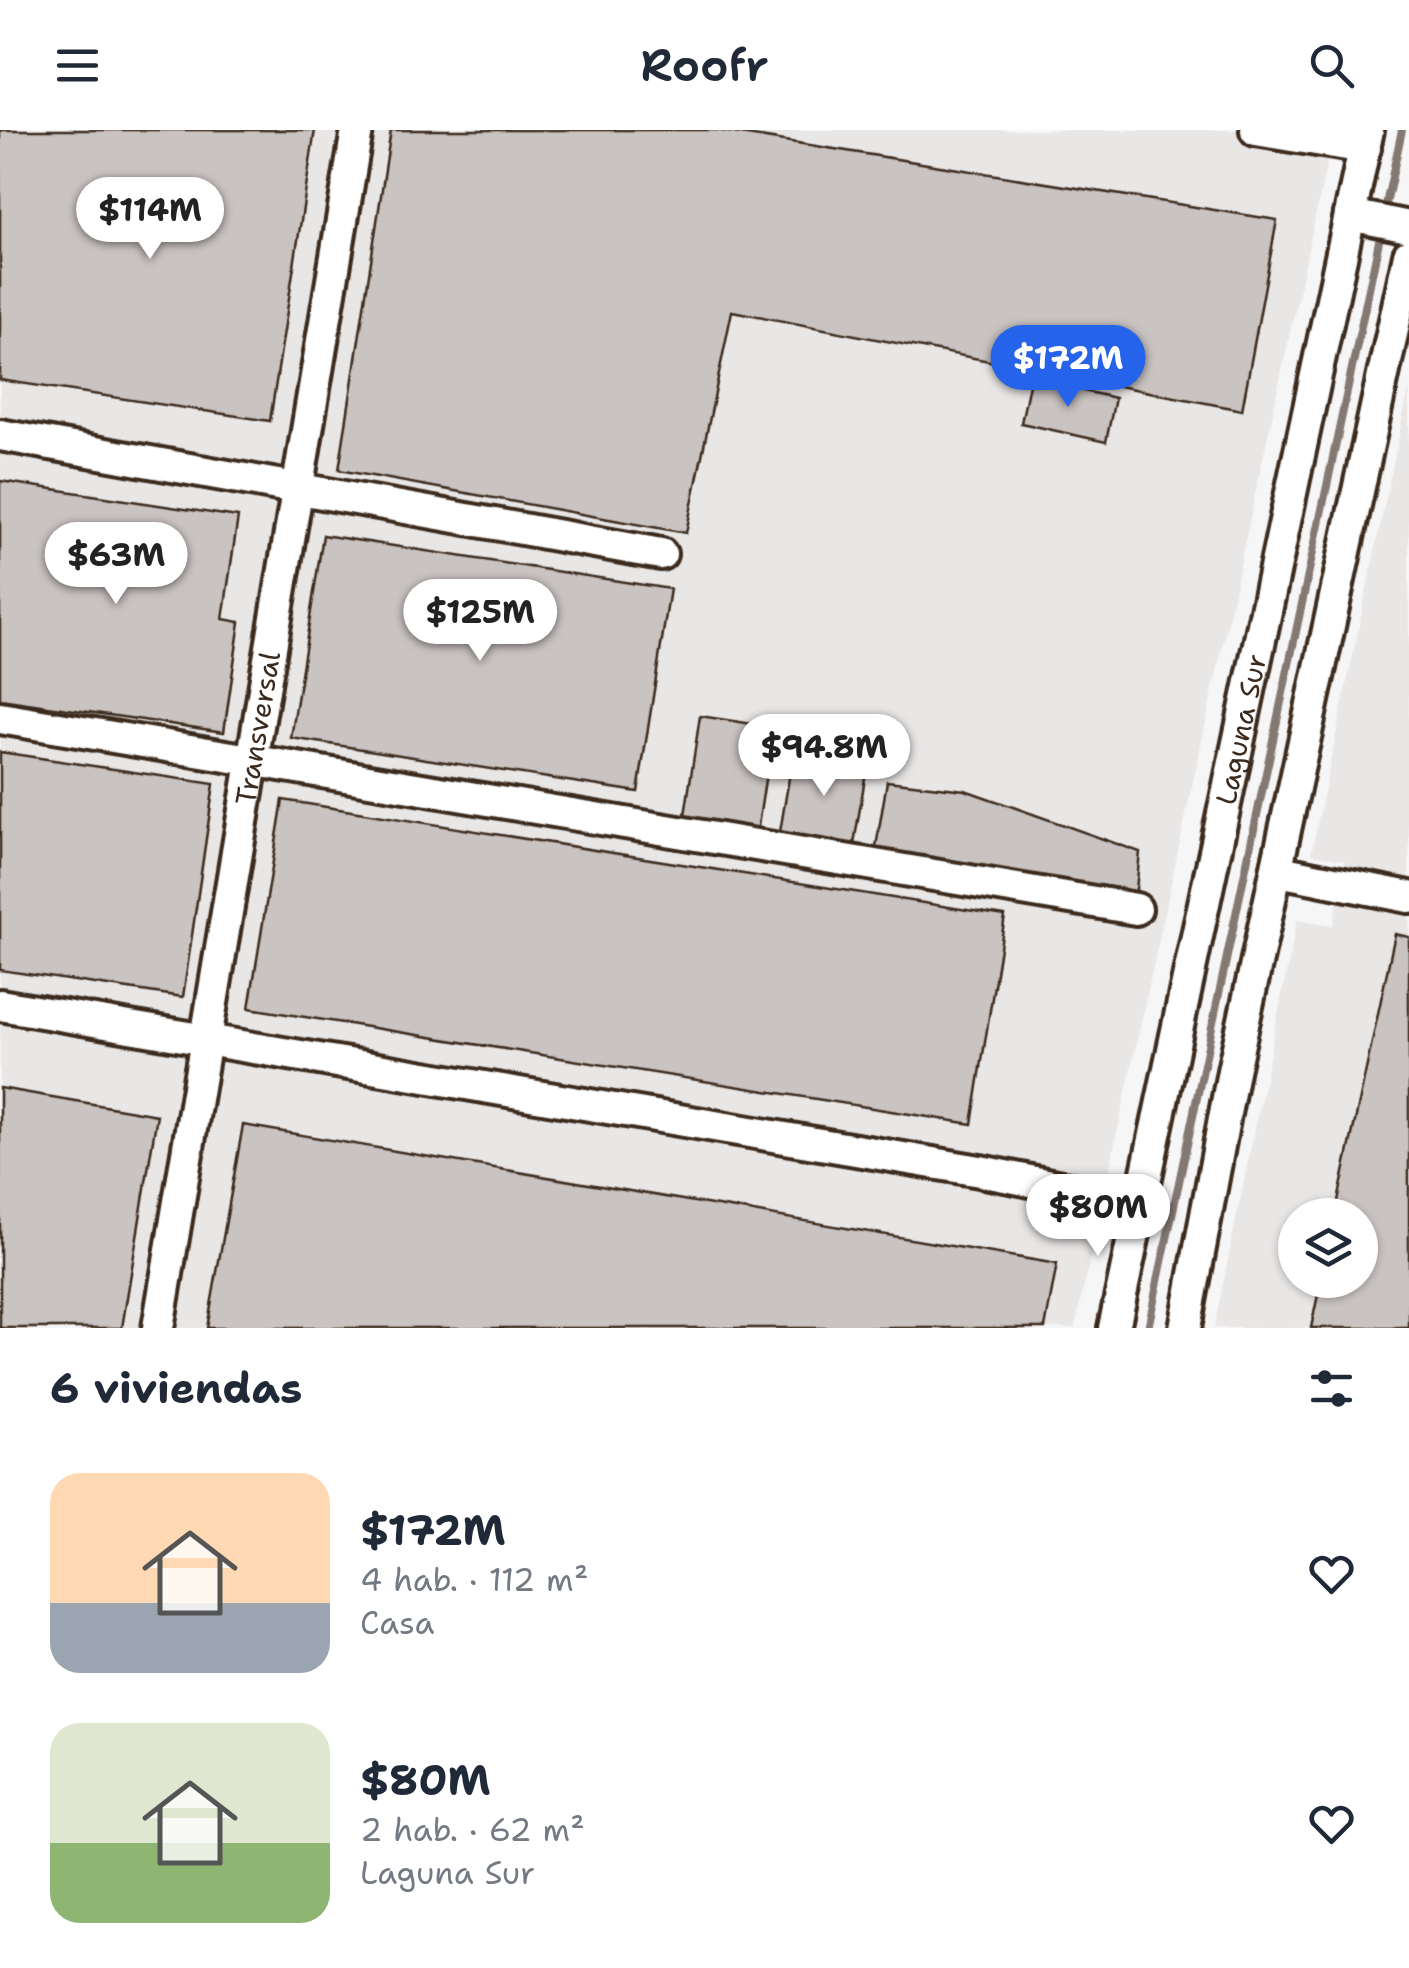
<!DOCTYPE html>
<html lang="es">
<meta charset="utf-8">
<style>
body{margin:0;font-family:"Shantell Sans",sans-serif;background:#f2f2f3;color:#1f2937;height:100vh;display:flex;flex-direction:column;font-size:38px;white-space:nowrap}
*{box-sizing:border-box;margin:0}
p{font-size:32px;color:#747a83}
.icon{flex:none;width:55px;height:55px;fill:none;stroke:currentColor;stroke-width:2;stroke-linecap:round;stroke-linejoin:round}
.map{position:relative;height:1198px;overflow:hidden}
.sheet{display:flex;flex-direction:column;background:#fff;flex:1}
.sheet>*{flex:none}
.controls{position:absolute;left:1278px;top:1068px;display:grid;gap:20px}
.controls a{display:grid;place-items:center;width:100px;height:100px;border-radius:50%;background:#fff;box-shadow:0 2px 8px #0004;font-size:50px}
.price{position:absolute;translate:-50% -85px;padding:0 22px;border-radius:35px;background:#fff;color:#222;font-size:32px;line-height:65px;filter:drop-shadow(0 2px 5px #0008)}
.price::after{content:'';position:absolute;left:50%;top:60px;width:30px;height:22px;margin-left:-15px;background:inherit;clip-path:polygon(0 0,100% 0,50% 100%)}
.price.active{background:#2563eb;color:#fff}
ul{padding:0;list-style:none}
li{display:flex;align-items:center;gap:30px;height:250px;padding:0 50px}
li span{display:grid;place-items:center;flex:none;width:280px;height:200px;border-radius:30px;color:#555}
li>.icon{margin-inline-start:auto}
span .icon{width:120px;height:120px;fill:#fffc;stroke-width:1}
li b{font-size:42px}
h2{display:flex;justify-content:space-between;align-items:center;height:120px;padding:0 50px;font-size:42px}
header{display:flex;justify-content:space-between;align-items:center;height:130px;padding:0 50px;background:#fff;font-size:45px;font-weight:600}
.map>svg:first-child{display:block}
.built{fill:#e9e7e6;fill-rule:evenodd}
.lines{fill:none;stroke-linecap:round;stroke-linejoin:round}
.stream{stroke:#847972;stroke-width:8}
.building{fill:#c9c3c1;stroke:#3b2a1e;stroke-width:2.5}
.minor-casing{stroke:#3b2a1e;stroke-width:38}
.minor{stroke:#fff;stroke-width:30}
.labels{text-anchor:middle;stroke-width:8;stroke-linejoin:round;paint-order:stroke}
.street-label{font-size:28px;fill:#3b2a1e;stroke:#fff}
</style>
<header><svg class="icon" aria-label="menu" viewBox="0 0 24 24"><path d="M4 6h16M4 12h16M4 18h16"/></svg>Roofr<svg class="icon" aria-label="search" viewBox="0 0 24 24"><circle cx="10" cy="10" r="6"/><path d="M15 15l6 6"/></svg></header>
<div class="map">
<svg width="1409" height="1198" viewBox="0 0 1409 1198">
<rect width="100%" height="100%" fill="#f7f6f6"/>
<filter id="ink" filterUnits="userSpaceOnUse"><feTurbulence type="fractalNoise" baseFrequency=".01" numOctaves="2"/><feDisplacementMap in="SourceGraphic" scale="20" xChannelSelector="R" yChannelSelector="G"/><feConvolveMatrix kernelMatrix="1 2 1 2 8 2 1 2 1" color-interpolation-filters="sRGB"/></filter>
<g filter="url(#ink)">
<g class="built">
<polygon points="0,0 1334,0 1075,1198 0,1198"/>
<path d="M 1409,258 L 1409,1198 L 1214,1198 L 1297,790 L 1333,796 L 1345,731 L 1311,724 ZM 1295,1085 L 1360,1085 L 1360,1150 L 1295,1150 Z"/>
</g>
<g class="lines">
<g class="stream">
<polyline points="1384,84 1402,0"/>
<polyline points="1148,1198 1382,97"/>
</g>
</g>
<g class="building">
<polygon points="0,0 315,0 270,291 0,250"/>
<polygon points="391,0 716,0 1277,90 1242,280 732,181 686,403 339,340"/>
<polygon points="1030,249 1115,268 1106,312 1021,293"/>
<polygon points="0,351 238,387 223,489 240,492 224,602 0,569"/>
<polygon points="323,405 670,459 638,662 291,608"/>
<polygon points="700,586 773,597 757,703 684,692"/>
<polygon points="794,618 868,630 853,720 779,708"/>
<polygon points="0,622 214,654 183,867 0,840"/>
<polygon points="887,651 965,660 1140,722 1135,769 875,723"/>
<polygon points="283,670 1005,786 972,994 249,878"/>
<polygon points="1395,804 1409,807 1409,1198 1311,1198 1321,1150 1360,1150 1360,1085 1335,1085"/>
<polygon points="0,958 157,985 122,1198 0,1198"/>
<polygon points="243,995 1057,1134 1045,1198 207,1198"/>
</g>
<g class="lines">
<defs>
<g id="minor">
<polyline points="1256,0 1365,18"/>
<polyline points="1350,85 1409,97"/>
<polyline points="0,305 661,424"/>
<polyline points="0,588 1136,779"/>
<polyline points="1279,741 1409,767"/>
<polyline points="0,875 980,1041 1141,1073"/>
<path id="s1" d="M 158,1198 L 357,0"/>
<path id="s2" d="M 1114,1198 L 1368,0"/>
<polyline points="1185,1198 1233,941 1409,125"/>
</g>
</defs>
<use href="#minor" class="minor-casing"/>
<use href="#minor" class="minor"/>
</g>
</g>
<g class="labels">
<g class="street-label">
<text dy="10" stroke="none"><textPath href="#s1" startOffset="608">Transversal</textPath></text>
<text dy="10" stroke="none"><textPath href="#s2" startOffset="612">Laguna Sur</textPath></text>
</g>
</g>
</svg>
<div class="controls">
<a><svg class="icon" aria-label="layers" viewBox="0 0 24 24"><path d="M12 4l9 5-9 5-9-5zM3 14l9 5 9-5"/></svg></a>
</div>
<b class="price" style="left:150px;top:132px">$114M</b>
<b class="price active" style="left:1068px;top:280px">$172M</b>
<b class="price" style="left:116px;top:477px">$63M</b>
<b class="price" style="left:480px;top:534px">$125M</b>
<b class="price" style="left:824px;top:669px">$94.8M</b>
<b class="price" style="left:1098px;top:1129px">$80M</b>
</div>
<section class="sheet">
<h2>6 viviendas<svg class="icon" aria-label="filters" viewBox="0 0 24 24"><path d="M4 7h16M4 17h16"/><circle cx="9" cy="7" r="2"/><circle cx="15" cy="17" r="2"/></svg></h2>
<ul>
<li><span style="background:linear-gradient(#ffd9b3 65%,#9aa5b1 0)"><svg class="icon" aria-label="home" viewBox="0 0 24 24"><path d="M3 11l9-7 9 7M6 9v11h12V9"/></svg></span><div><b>$172M</b><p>4 hab. · 112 m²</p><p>Casa</p></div><svg class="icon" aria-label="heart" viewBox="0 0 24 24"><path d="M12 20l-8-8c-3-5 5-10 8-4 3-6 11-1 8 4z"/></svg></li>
<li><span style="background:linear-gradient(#dfe7d0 60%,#8fb573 0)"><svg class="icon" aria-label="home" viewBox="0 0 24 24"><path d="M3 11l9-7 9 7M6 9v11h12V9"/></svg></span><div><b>$80M</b><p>2 hab. · 62 m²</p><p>Laguna Sur</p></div><svg class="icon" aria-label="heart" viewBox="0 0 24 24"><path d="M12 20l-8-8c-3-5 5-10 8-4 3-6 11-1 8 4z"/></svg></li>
</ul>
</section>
